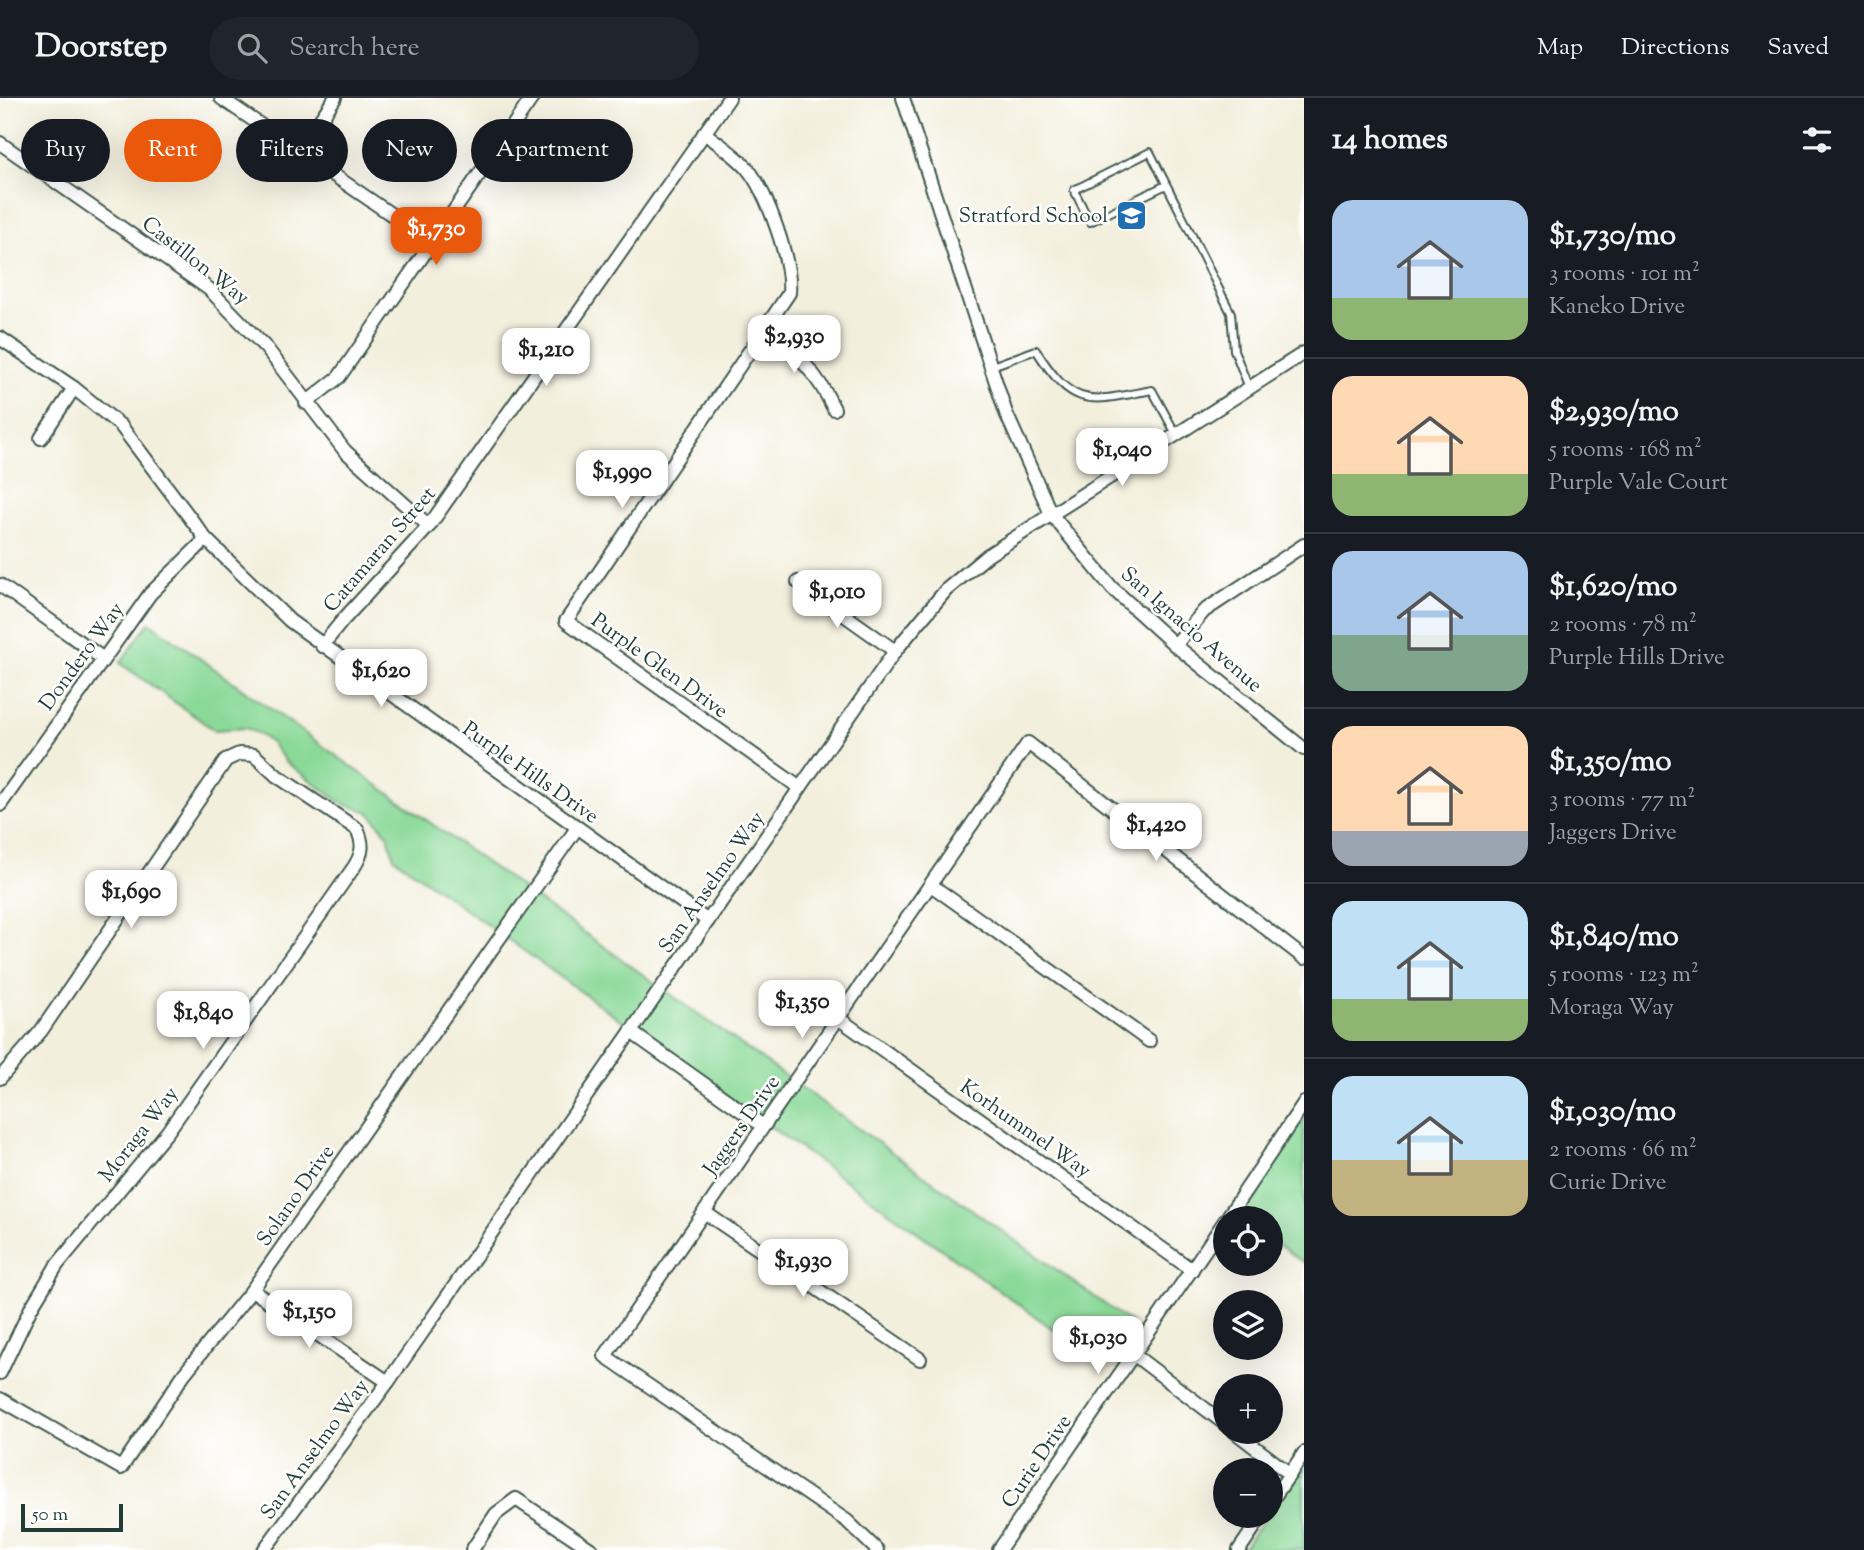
<!DOCTYPE html>
<meta charset="utf-8">
<style>
body{margin:0;font-family:"Sorts Mill Goudy",serif;background:#20242c;color:#f1f3f6;height:100vh;display:flex;flex-direction:column;font-size:26px;white-space:nowrap}
*{box-sizing:border-box;margin:0}
p{font-size:23px;color:#9ea1a6}
.icon{flex:none;width:38px;height:38px;fill:none;stroke:currentColor;stroke-width:2;stroke-linecap:round;stroke-linejoin:round}
.map{position:relative;flex:1;overflow:hidden}
.side{display:flex;flex-direction:column;background:#171b24;width:560px}
.side>*{flex:none}
.banner{position:absolute;left:21px;top:21px;width:665px;height:63px;display:flex;gap:14px}
.controls{position:absolute;left:1213px;top:1108px;display:grid;gap:14px}
.controls a{display:grid;place-items:center;width:70px;height:70px;border-radius:50%;background:#171b24;box-shadow:0 7px 28px #0002;font-size:35px}
.scale{position:absolute;left:21px;bottom:18px;width:102px;box-sizing:border-box;padding-left:7px;border:4px solid #1f3d34;border-top:0;font-size:19px;line-height:24px;white-space:nowrap;color:#1f3d34;-webkit-text-stroke:5px #fff;paint-order:stroke}
.price{position:absolute;translate:-50% -60px;padding:0 16px;border-radius:14px;background:#fff;color:#222;font-size:23px;line-height:46px;filter:drop-shadow(0 2px 4px #0008)}
.price::after{content:'';position:absolute;left:50%;top:42px;width:21px;height:16px;margin-left:-10px;background:inherit;clip-path:polygon(0 0,100% 0,50% 100%)}
.price.current{background:#ea580c;color:#fff}
ul{padding:0;list-style:none}
li{display:flex;align-items:center;gap:21px;height:175px;padding:0 28px}
li+li{border-top:2px solid #363941}
li span{display:grid;place-items:center;flex:none;width:196px;height:140px;border-radius:21px;color:#555}
li>.icon{margin-inline-start:auto}
span .icon{width:84px;height:84px;fill:#fffc;stroke-width:1}
li b{font-size:30px}
h2{display:flex;justify-content:space-between;align-items:center;height:84px;padding:0 28px;font-size:30px}
.tag{padding:0 24px;border-radius:32px;background:#171b24;box-shadow:0 7px 28px #0002;font-size:24px;line-height:63px}
.tag.current{background:#ea580c;color:#fff}
header{display:flex;align-items:center;gap:42px;box-sizing:border-box;height:98px;padding:0 35px;background:#171b24;border-bottom:2px solid #363941}
header strong{font-size:33px}
nav{display:flex;gap:38px;margin-inline-start:auto;font-size:24px}
.search{width:490px;height:63px;background:#20242c;display:flex;align-items:center;gap:18px;box-sizing:border-box;padding:0 24px;border-radius:38px;color:#9ea1a6;font-size:26px}
main{display:flex;flex:1;min-height:0}
.map>svg:first-child{display:block}
.green{fill:#8ad998;stroke:#548b66;stroke-width:2}
.lines{fill:none;stroke-linecap:round;stroke-linejoin:round}
.service-casing{stroke:#3f584d;stroke-width:10}
.minor-casing{stroke:#3f584d;stroke-width:16}
.service{stroke:#fff;stroke-width:6}
.minor{stroke:#fff;stroke-width:12}
.labels{text-anchor:middle;stroke-width:5;stroke-linejoin:round;paint-order:stroke}
.poi-label{font-size:21px;fill:#1f3d34;stroke:#fff;text-anchor:end}
.street-label{font-size:21px;fill:#1f3d34;stroke:#fff}
</style>
<header>
<strong>Doorstep</strong>
<div class="search"><svg class="icon" aria-label="search" viewBox="0 0 24 24"><circle cx="10" cy="10" r="6"/><path d="M15 15l6 6"/></svg>Search here</div>
<nav><a>Map</a><a>Directions</a><a>Saved</a></nav>
</header>
<main>
<div class="map">
<svg width="1304" height="1452" viewBox="0 0 1304 1452">
<rect width="100%" height="100%" fill="#fff"/>
<filter id="ink" filterUnits="userSpaceOnUse"><feTurbulence type="fractalNoise" baseFrequency=".0143" numOctaves="2"/><feDisplacementMap in="SourceGraphic" scale="14" xChannelSelector="R" yChannelSelector="G"/><feConvolveMatrix kernelMatrix="1 2 1 2 8 2 1 2 1" color-interpolation-filters="sRGB"/></filter>
<filter id="wash" filterUnits="userSpaceOnUse"><feTurbulence type="fractalNoise" baseFrequency=".00686" numOctaves="4" result="noise"/><feDisplacementMap in="SourceGraphic" scale="28" xChannelSelector="R" yChannelSelector="G"/><feGaussianBlur stdDeviation="1.57" result="paint"/><feColorMatrix in="noise" values="0 0 0 0 0 0 0 0 0 0 0 0 0 0 0 0 0 1.4 0 .05"/><feComposite in="paint" operator="in"/></filter>
<g filter="url(#wash)">
<rect width="100%" height="100%" fill="#f3efdd"/>
<g class="green">
<polygon points="149,524 1131,1225 1102,1266 394,760 388,737 369,714 341,705 286,664 271,645 259,636 246,630 214,632 120,565"/>
<polygon points="1304,1019 1304,1165 1271,1142 1270,1120 1236,1118"/>
<polygon points="1304,1361 1304,1452 1242,1452 1266,1418 1270,1418 1271,1410"/>
</g>
</g>
<g filter="url(#ink)">
<g class="lines">
<defs>
<g id="service">
<polyline points="1166,87 1090,124 1074,92 1150,54 1231,215 1234,252 1249,290"/>
<path d="M 992,268 L 1036,252 C 1074,312 1089,304 1152,292 L 1176,336"/>
</g>
<g id="minor">
<polyline points="221,0 433,145"/>
<polyline points="903,0 1006,315 1051,416 1112,490 1175,547 1304,651"/>
<path d="M 704,35 C 718,45 734,56 746,69 C 767,93 792,164 789,195 L 566,523 L 800,690"/>
<polyline points="0,45 209,191 267,251 345,353 429,428"/>
<polyline points="299,53 335,0"/>
<path d="M 765,233 C 799,258 816,273 834,311"/>
<polyline points="0,240 74,290 121,328 206,441 290,523 708,823"/>
<polyline points="306,305 339,279 532,0"/>
<polyline points="41,340 74,290"/>
<polyline points="798,484 895,553"/>
<polyline points="0,487 102,560"/>
<polyline points="1175,547 1204,513 1304,447"/>
<polyline points="322,548 343,522 429,428 729,0"/>
<polyline points="0,707 150,496 206,441"/>
<polyline points="931,787 1149,943"/>
<polyline points="838,920 1192,1172"/>
<polyline points="631,934 763,1028"/>
<path d="M 0,980 L 41,933 L 226,662 L 239,656 L 254,657 L 277,678 L 357,731 C 364,746 363,755 354,769 L 168,1033 L 57,1167 L 31,1210 L 0,1275"/>
<polyline points="704,1114 920,1261"/>
<polyline points="1227,1120 1304,1005"/>
<polyline points="252,1192 388,1284"/>
<polyline points="1133,1256 1225,1326"/>
<polyline points="0,1301 121,1370 184,1276 252,1192 577,730"/>
<polyline points="1235,1334 1290,1376"/>
<polyline points="1270,1405 1304,1355"/>
<polyline points="264,1452 388,1284 895,553 946,492 988,457 1304,255"/>
<polyline points="472,1452 496,1416 516,1401 592,1452"/>
<polyline points="877,1452 847,1423 605,1258 1028,645 1304,860"/>
<polyline points="999,1452 1225,1123"/>
<polyline points="1239,1452 1262,1418"/>
</g>
</defs>
<use href="#service" class="service-casing"/>
<use href="#minor" class="minor-casing"/>
<use href="#service" class="service"/>
<use href="#minor" class="minor"/>
</g>
</g>
<defs>
<symbol id="school-square" viewBox="-11 -11 22 22"><rect x="-9" y="-9" width="18" height="18" rx="4" fill="#1f6fb2" stroke="#fff"/><path d="M0-5L7-2L0 1L-7-2ZM-4 1L0 2.5L4 1V4Q0 6-4 4Z" fill="#fff"/></symbol>
</defs>
<g fill-rule="evenodd">
<use href="#school-square" x="1114" y="100" width="35" height="35"/>
</g>
<g class="labels">
<g class="poi-label">
<text x="1108" y="124">Stratford School</text>
</g>
<g class="street-label">
<text transform="translate(196 162) rotate(38)" y="7">Castillon Way</text>
<text transform="translate(379 451) rotate(-49)" y="7">Catamaran Street</text>
<text transform="translate(1192 531) rotate(41)" y="7">San Ignacio Avenue</text>
<text transform="translate(81 558) rotate(-54)" y="7">Dondero Way</text>
<text transform="translate(660 567) rotate(36)" y="7">Purple Glen Drive</text>
<text transform="translate(531 674) rotate(35)" y="7">Purple Hills Drive</text>
<text transform="translate(711 784) rotate(-55)" y="7">San Anselmo Way</text>
<text transform="translate(741 1027) rotate(-55)" y="7">Jaggers Drive</text>
<text transform="translate(1026 1030) rotate(35)" y="7">Korhummel Way</text>
<text transform="translate(138 1036) rotate(-52)" y="7">Moraga Way</text>
<text transform="translate(295 1097) rotate(-55)" y="7">Solano Drive</text>
<text transform="translate(314 1351) rotate(-54)" y="7">San Anselmo Way</text>
<text transform="translate(1036 1363) rotate(-56)" y="7">Curie Drive</text>
</g>
</g>
</svg>
<div class="controls">
<a><svg class="icon" aria-label="locate" viewBox="0 0 24 24"><circle cx="12" cy="12" r="6"/><path d="M12 2v4M12 18v4M2 12h4M18 12h4"/></svg></a>
<a><svg class="icon" aria-label="layers" viewBox="0 0 24 24"><path d="M12 4l9 5-9 5-9-5zM3 14l9 5 9-5"/></svg></a>
<a>+</a>
<a>−</a>
</div>
<div class="scale">50 m</div>
<b class="price current" style="left:436px;top:169px">$1,730</b>
<b class="price" style="left:794px;top:277px">$2,930</b>
<b class="price" style="left:546px;top:290px">$1,210</b>
<b class="price" style="left:1122px;top:390px">$1,040</b>
<b class="price" style="left:622px;top:412px">$1,990</b>
<b class="price" style="left:837px;top:532px">$1,010</b>
<b class="price" style="left:381px;top:611px">$1,620</b>
<b class="price" style="left:1156px;top:765px">$1,420</b>
<b class="price" style="left:131px;top:832px">$1,690</b>
<b class="price" style="left:802px;top:942px">$1,350</b>
<b class="price" style="left:203px;top:953px">$1,840</b>
<b class="price" style="left:803px;top:1201px">$1,930</b>
<b class="price" style="left:309px;top:1252px">$1,150</b>
<b class="price" style="left:1098px;top:1278px">$1,030</b>
<div class="banner">
<a class="tag">Buy</a>
<a class="tag current">Rent</a>
<a class="tag">Filters</a>
<a class="tag">New</a>
<a class="tag">Apartment</a>
</div>
</div>
<section class="side">
<h2>14 homes<svg class="icon" aria-label="filters" viewBox="0 0 24 24"><path d="M4 7h16M4 17h16"/><circle cx="9" cy="7" r="2"/><circle cx="15" cy="17" r="2"/></svg></h2>
<ul>
<li><span style="background:linear-gradient(#a9c7e8 70%,#8fb573 0)"><svg class="icon" aria-label="home" viewBox="0 0 24 24"><path d="M3 11l9-7 9 7M6 9v11h12V9"/></svg></span><div><b>$1,730/mo</b><p>3 rooms · 101 m²</p><p>Kaneko Drive</p></div></li>
<li><span style="background:linear-gradient(#ffd9b3 70%,#8fb573 0)"><svg class="icon" aria-label="home" viewBox="0 0 24 24"><path d="M3 11l9-7 9 7M6 9v11h12V9"/></svg></span><div><b>$2,930/mo</b><p>5 rooms · 168 m²</p><p>Purple Vale Court</p></div></li>
<li><span style="background:linear-gradient(#a9c7e8 60%,#7fa58c 0)"><svg class="icon" aria-label="home" viewBox="0 0 24 24"><path d="M3 11l9-7 9 7M6 9v11h12V9"/></svg></span><div><b>$1,620/mo</b><p>2 rooms · 78 m²</p><p>Purple Hills Drive</p></div></li>
<li><span style="background:linear-gradient(#ffd9b3 75%,#9aa5b1 0)"><svg class="icon" aria-label="home" viewBox="0 0 24 24"><path d="M3 11l9-7 9 7M6 9v11h12V9"/></svg></span><div><b>$1,350/mo</b><p>3 rooms · 77 m²</p><p>Jaggers Drive</p></div></li>
<li><span style="background:linear-gradient(#bfe0f5 70%,#8fb573 0)"><svg class="icon" aria-label="home" viewBox="0 0 24 24"><path d="M3 11l9-7 9 7M6 9v11h12V9"/></svg></span><div><b>$1,840/mo</b><p>5 rooms · 123 m²</p><p>Moraga Way</p></div></li>
<li><span style="background:linear-gradient(#bfe0f5 60%,#c2b280 0)"><svg class="icon" aria-label="home" viewBox="0 0 24 24"><path d="M3 11l9-7 9 7M6 9v11h12V9"/></svg></span><div><b>$1,030/mo</b><p>2 rooms · 66 m²</p><p>Curie Drive</p></div></li>
</ul>
</section>
</main>
